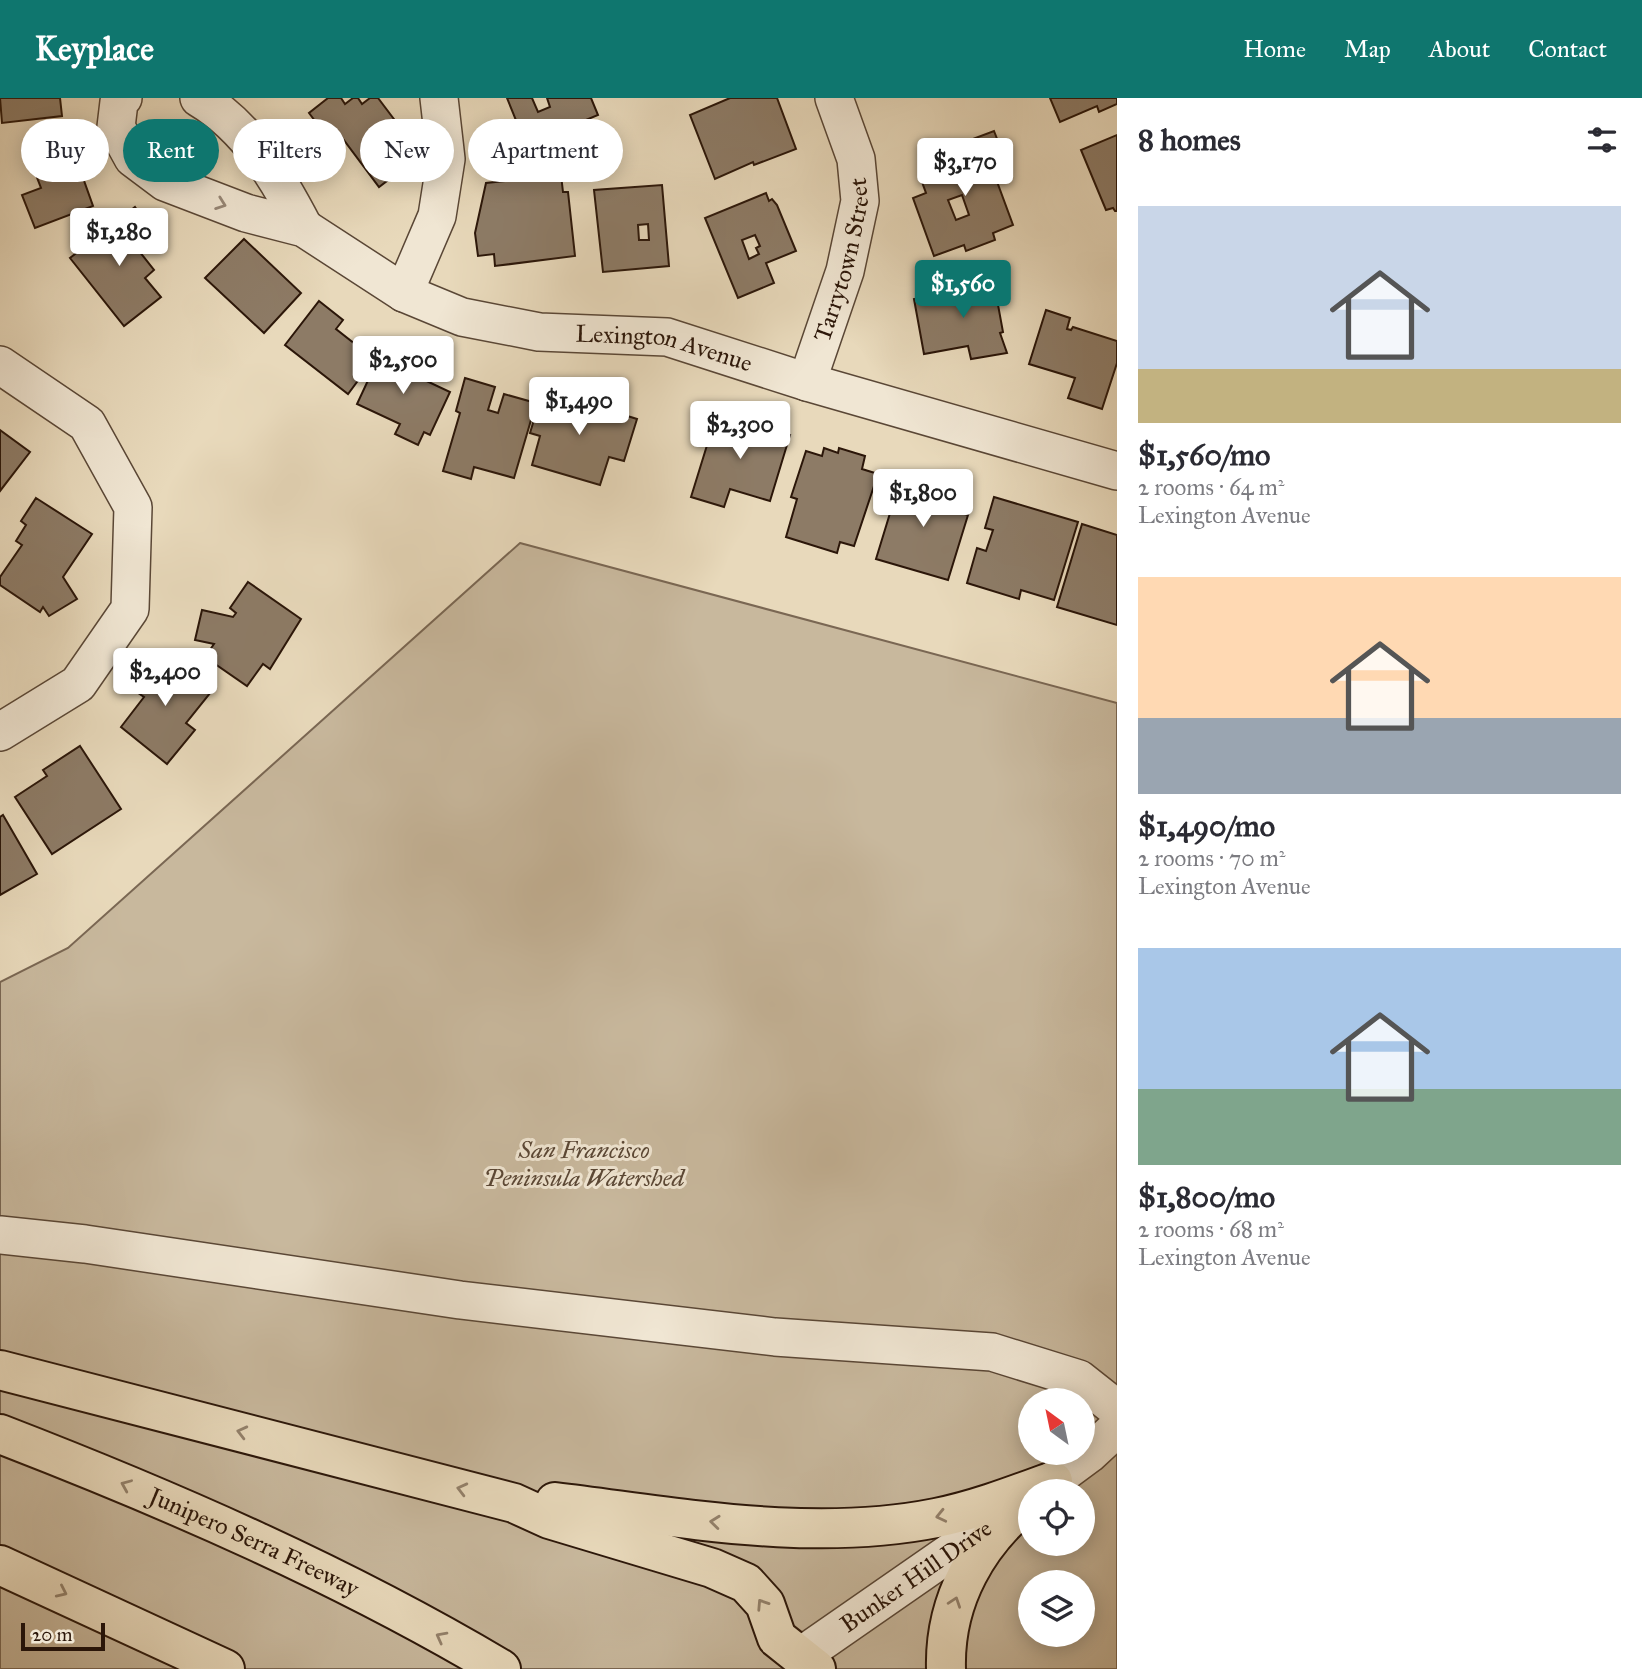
<!DOCTYPE html>
<meta charset="utf-8">
<style>
body{margin:0;font-family:"IM FELL Great Primer",serif;background:#f7f7f7;color:#2b2b33;height:100vh;display:flex;flex-direction:column;font-size:26px;white-space:nowrap}
*{box-sizing:border-box;margin:0}
p{font-size:23px;color:#7c7c81}
.icon{flex:none;width:38px;height:38px;fill:none;stroke:currentColor;stroke-width:2;stroke-linecap:round;stroke-linejoin:round}
.map{position:relative;flex:1;overflow:hidden}
.panel{display:flex;flex-direction:column;background:#fff;width:525px}
.panel>*{flex:none}
.guide{position:absolute;left:21px;top:21px;width:665px;height:63px;display:flex;gap:14px}
.needle{width:46px;rotate:327deg}
.fabs{position:absolute;left:1018px;top:1290px;display:grid;gap:14px}
.fabs a{display:grid;place-items:center;width:77px;height:77px;border-radius:50%;background:#fff;box-shadow:0 4px 18px #0003;font-size:35px}
.scale{position:absolute;left:21px;bottom:18px;width:84px;box-sizing:border-box;padding-left:7px;border:4px solid #2b1609;border-top:0;font-size:19px;line-height:24px;white-space:nowrap;color:#2b1609;-webkit-text-stroke:5px #f0e6d3;paint-order:stroke}
.price{position:absolute;translate:-50% -60px;padding:0 16px;border-radius:7px;background:#fff;color:#222;font-size:23px;line-height:46px;filter:drop-shadow(0 2px 4px #0008)}
.price::after{content:'';position:absolute;left:50%;top:42px;width:21px;height:16px;margin-left:-10px;background:inherit;clip-path:polygon(0 0,100% 0,50% 100%)}
.price.current{background:#0f766e;color:#fff}
ul{padding:0;list-style:none}
li{display:grid;align-content:center;gap:14px;height:371px;padding:0 21px}
li span{display:grid;place-items:center;height:217px;border-radius:0px;color:#555}
li>.icon{margin-inline-start:auto}
span .icon{width:126px;height:126px;fill:#fffc;stroke-width:1}
li b{font-size:30px}
h2{display:flex;justify-content:space-between;align-items:center;height:84px;padding:0 21px;font-size:30px}
.pill{padding:0 24px;border-radius:32px;background:#fff;box-shadow:0 4px 18px #0003;font-size:24px;line-height:63px}
.pill.current{background:#0f766e;color:#fff}
header{display:flex;align-items:center;gap:42px;box-sizing:border-box;height:98px;padding:0 35px;background:#0f766e;color:#fff}
header strong{font-size:33px}
nav{display:flex;gap:38px;margin-inline-start:auto;font-size:24px}
main{display:flex;flex:1;min-height:0}
.map>svg:first-child{display:block}
.green{fill:#c8b89d;stroke:#7a6753;stroke-width:2;fill-rule:evenodd}
.building{fill:#8d7b66;stroke:#2b1609;stroke-width:2;fill-rule:evenodd}
.lines{fill:none;stroke-linecap:round;stroke-linejoin:round}
.minor-casing{stroke:#5a4736;stroke-width:40}
.highway-casing{stroke:#2b1609;stroke-width:42}
.minor{stroke:#f0e6d3;stroke-width:37}
.highway{stroke:#e8d9bb;stroke-width:38}
.oneway{stroke:#978878}
.oneway2{stroke:#93816b}
.labels{text-anchor:middle;stroke-width:6;stroke-linejoin:round;paint-order:stroke}
.street-label{font-size:24px;fill:#2b1609;stroke:#f0e6d3}
.park-label{font-size:24px;font-style:italic;fill:#5a4735;stroke:#f0e6d3}
</style>
<header>
<strong>Keyplace</strong>
<nav><a>Home</a><a>Map</a><a>About</a><a>Contact</a></nav>
</header>
<main>
<div class="map">
<svg width="1117" height="1571" viewBox="0 0 1117 1571">
<rect width="100%" height="100%" fill="#e8d9bb"/>
<filter id="stains"><feTurbulence type="fractalNoise" baseFrequency=".00286" numOctaves="4"/><feColorMatrix values="0 0 0 0 .2 0 0 0 0 .09 0 0 0 0 .02 0 0 0 .5 -.17"/></filter>
<radialGradient id="worn" r=".72"><stop offset=".6" stop-color="#630" stop-opacity="0"/><stop offset="1" stop-color="#630" stop-opacity=".3"/></radialGradient>
<path class="green" d="M 520,445 L 1117,605 L 1117,1571 L 0,1571 L 0,884 L 68,850 ZM 1031,1302 L 1083,1302 L 1083,1354 L 1031,1354 ZM 1031,1393 L 1083,1393 L 1083,1446 L 1031,1446 ZM 1031,1484 L 1083,1484 L 1083,1536 L 1031,1536 Z"/>
<g class="building">
<polygon points="0,0 60,0 62,18 2,25"/>
<polygon points="328,0 341,0 345,6 353,0 358,0 362,6 370,0 378,0 421,57 379,89 340,37 331,44 309,15"/>
<polygon points="507,0 532,0 538,14 550,9 547,0 591,0 598,17 526,47"/>
<polygon points="730,0 777,0 796,51 754,67 753,64 715,81 690,17"/>
<polygon points="1050,0 1117,0 1117,6 1099,14 1097,8 1060,24"/>
<polygon points="75,27 92,73 82,77 93,108 35,130 22,97 41,90 24,46"/>
<path d="M 994,33 L 1006,64 L 992,70 L 1013,127 L 993,135 L 995,142 L 966,153 L 964,147 L 934,158 L 913,100 L 926,95 L 922,84 L 954,72 L 946,51 ZM 962,97 L 969,117 L 956,122 L 948,102 Z"/>
<polygon points="1117,37 1117,113 1115,113 1113,110 1106,112 1081,52"/>
<polygon points="561,77 563,94 568,94 575,158 495,168 494,156 478,158 475,135 486,85"/>
<path d="M 662,87 L 669,168 L 603,174 L 594,92 ZM 648,126 L 649,142 L 639,142 L 638,127 Z"/>
<path d="M 766,95 L 769,103 L 772,101 L 777,107 L 796,153 L 766,165 L 774,185 L 738,200 L 705,120 ZM 755,137 L 760,148 L 756,150 L 759,156 L 749,161 L 742,142 Z"/>
<polygon points="135,109 151,130 132,144 154,172 145,180 161,199 124,228 70,160"/>
<polygon points="244,141 301,195 264,235 205,180"/>
<polygon points="983,174 984,177 990,176 991,185 994,185 1003,234 1000,235 1007,255 971,261 968,248 924,256 914,201 972,191 970,176"/>
<polygon points="319,203 343,222 336,231 374,261 348,296 285,247"/>
<polygon points="1046,212 1070,220 1067,231 1071,232 1073,229 1117,243 1117,265 1102,311 1068,300 1075,280 1029,266"/>
<polygon points="384,248 423,267 418,279 450,294 430,337 424,334 418,347 395,336 400,326 357,306"/>
<polygon points="465,280 495,289 488,312 498,315 504,296 536,305 514,380 474,369 471,381 443,373 460,315 456,313"/>
<polygon points="543,292 637,321 624,363 609,359 600,387 532,367 540,338 530,335"/>
<polygon points="717,315 790,337 770,403 730,391 724,409 691,399"/>
<polygon points="0,332 30,354 0,393"/>
<polygon points="824,350 838,355 839,350 865,358 862,371 878,376 854,448 840,444 837,455 786,439 797,401 791,399 806,353 822,358"/>
<polygon points="902,376 962,397 957,414 968,417 948,482 876,461"/>
<polygon points="994,399 1078,424 1054,502 1021,492 1019,501 967,485 977,450 986,453 993,432 985,430"/>
<polygon points="36,400 92,436 63,479 77,501 49,518 43,509 40,514 0,487 0,479 22,447 16,443 26,427 21,423"/>
<polygon points="1082,426 1117,437 1117,527 1057,509"/>
<polygon points="248,484 301,521 270,571 263,566 247,588 205,559 214,546 195,542 202,512 233,519 236,515 230,510"/>
<polygon points="160,554 211,594 186,625 195,632 167,666 121,629 144,599 131,590"/>
<polygon points="80,648 121,711 52,756 15,699 47,678 43,672"/>
<polygon points="3,717 37,776 0,797 0,719"/>
</g>
<g class="lines">
<defs>
<g id="minor">
<path id="s1" d="M 123,0 L 119,4 L 116,29 L 133,60 L 165,84 L 246,115 L 304,130 L 404,195 L 462,219 L 539,234 L 667,239 L 807,284 L 1117,373"/>
<path d="M 199,0 C 249,30 278,80 304,130"/>
<polyline points="404,195 437,118 446,61 439,0"/>
<polyline points="0,267 87,326 133,409 130,511 78,586 0,634"/>
<path id="s2" d="M 807,284 L 845,173 L 860,103 L 856,61 L 834,0"/>
<polyline points="0,1137 85,1146 460,1202 775,1239 992,1254 1079,1281 1117,1311"/>
<polyline points="1039,1393 1089,1356 1117,1330"/>
<path id="s3" d="M 801,1558 L 1004,1417"/>
</g>
<g id="highway">
<polyline points="0,1272 514,1405 549,1421 712,1470 746,1485 765,1506 777,1540 816,1571"/>
<path id="s4" d="M 0,1336 C 171,1402 343,1477 501,1571"/>
<path d="M 555,1404 C 680,1419 811,1445 936,1420 C 976,1412 1015,1397 1053,1383"/>
<polyline points="0,1467 225,1571"/>
<path d="M 946,1571 C 944,1502 978,1443 1031,1401"/>
</g>
</defs>
<use href="#minor" class="minor-casing"/>
<use href="#highway" class="highway-casing"/>
<use href="#minor" class="minor"/>
<use href="#highway" class="highway"/>
</g>
<defs><path id="oneway-chevron" d="M-2-3.5L2.5 0L-2 3.5" fill="none" stroke-width="1.6" stroke-linecap="round" stroke-linejoin="round" transform="scale(1.75)"/></defs>
<use class="oneway" href="#oneway-chevron" transform="translate(221 106) rotate(20)"/>
<g class="oneway2">
<use href="#oneway-chevron" transform="translate(242 1334) rotate(-166)"/>
<use href="#oneway-chevron" transform="translate(126 1387) rotate(-157)"/>
<use href="#oneway-chevron" transform="translate(462 1391) rotate(-166)"/>
<use href="#oneway-chevron" transform="translate(941 1418) rotate(167)"/>
<use href="#oneway-chevron" transform="translate(715 1424) rotate(-174)"/>
<use href="#oneway-chevron" transform="translate(62 1494) rotate(25)"/>
<use href="#oneway-chevron" transform="translate(955 1504) rotate(-71)"/>
<use href="#oneway-chevron" transform="translate(762 1506) rotate(-123)"/>
<use href="#oneway-chevron" transform="translate(441 1539) rotate(-152)"/>
</g>
<g class="labels">
<g class="street-label">
<text dy="8" stroke="none"><textPath href="#s2" startOffset="128">Tarrytown Street</textPath></text>
<text dy="8" stroke="none"><textPath href="#s1" startOffset="640">Lexington Avenue</textPath></text>
<text dy="8" stroke="none"><textPath href="#s4" startOffset="276">Junipero Serra Freeway</textPath></text>
<text dy="8" stroke="none"><textPath href="#s3" startOffset="140">Bunker Hill Drive</textPath></text>
</g>
<g class="park-label">
<text x="584" y="1060">San Francisco<tspan x="584" dy="28">Peninsula Watershed</tspan></text>
</g>
</g>
<rect width="100%" height="100%" filter="url(#stains)"/>
<rect width="100%" height="100%" fill="url(#worn)"/>
</svg>
<div class="fabs">
<a><svg class="needle" viewBox="-14 -14 28 28"><path d="M0-13l5 13h-10z" fill="#e53935"/><path d="M0 13l5-13h-10z" fill="#7c7c81"/></svg></a>
<a><svg class="icon" aria-label="locate" viewBox="0 0 24 24"><circle cx="12" cy="12" r="6"/><path d="M12 2v4M12 18v4M2 12h4M18 12h4"/></svg></a>
<a><svg class="icon" aria-label="layers" viewBox="0 0 24 24"><path d="M12 4l9 5-9 5-9-5zM3 14l9 5 9-5"/></svg></a>
</div>
<div class="scale">20 m</div>
<b class="price" style="left:965px;top:100px">$3,170</b>
<b class="price" style="left:119px;top:170px">$1,280</b>
<b class="price current" style="left:963px;top:222px">$1,560</b>
<b class="price" style="left:403px;top:298px">$2,500</b>
<b class="price" style="left:579px;top:339px">$1,490</b>
<b class="price" style="left:740px;top:363px">$2,300</b>
<b class="price" style="left:923px;top:431px">$1,800</b>
<b class="price" style="left:165px;top:610px">$2,400</b>
<div class="guide">
<a class="pill">Buy</a>
<a class="pill current">Rent</a>
<a class="pill">Filters</a>
<a class="pill">New</a>
<a class="pill">Apartment</a>
</div>
</div>
<section class="panel">
<h2>8 homes<svg class="icon" aria-label="filters" viewBox="0 0 24 24"><path d="M4 7h16M4 17h16"/><circle cx="9" cy="7" r="2"/><circle cx="15" cy="17" r="2"/></svg></h2>
<ul>
<li><span style="background:linear-gradient(#c9d6e8 75%,#c2b280 0)"><svg class="icon" aria-label="home" viewBox="0 0 24 24"><path d="M3 11l9-7 9 7M6 9v11h12V9"/></svg></span><div><b>$1,560/mo</b><p>2 rooms · 64 m²</p><p>Lexington Avenue</p></div></li>
<li><span style="background:linear-gradient(#ffd9b3 65%,#9aa5b1 0)"><svg class="icon" aria-label="home" viewBox="0 0 24 24"><path d="M3 11l9-7 9 7M6 9v11h12V9"/></svg></span><div><b>$1,490/mo</b><p>2 rooms · 70 m²</p><p>Lexington Avenue</p></div></li>
<li><span style="background:linear-gradient(#a9c7e8 65%,#7fa58c 0)"><svg class="icon" aria-label="home" viewBox="0 0 24 24"><path d="M3 11l9-7 9 7M6 9v11h12V9"/></svg></span><div><b>$1,800/mo</b><p>2 rooms · 68 m²</p><p>Lexington Avenue</p></div></li>
</ul>
</section>
</main>
